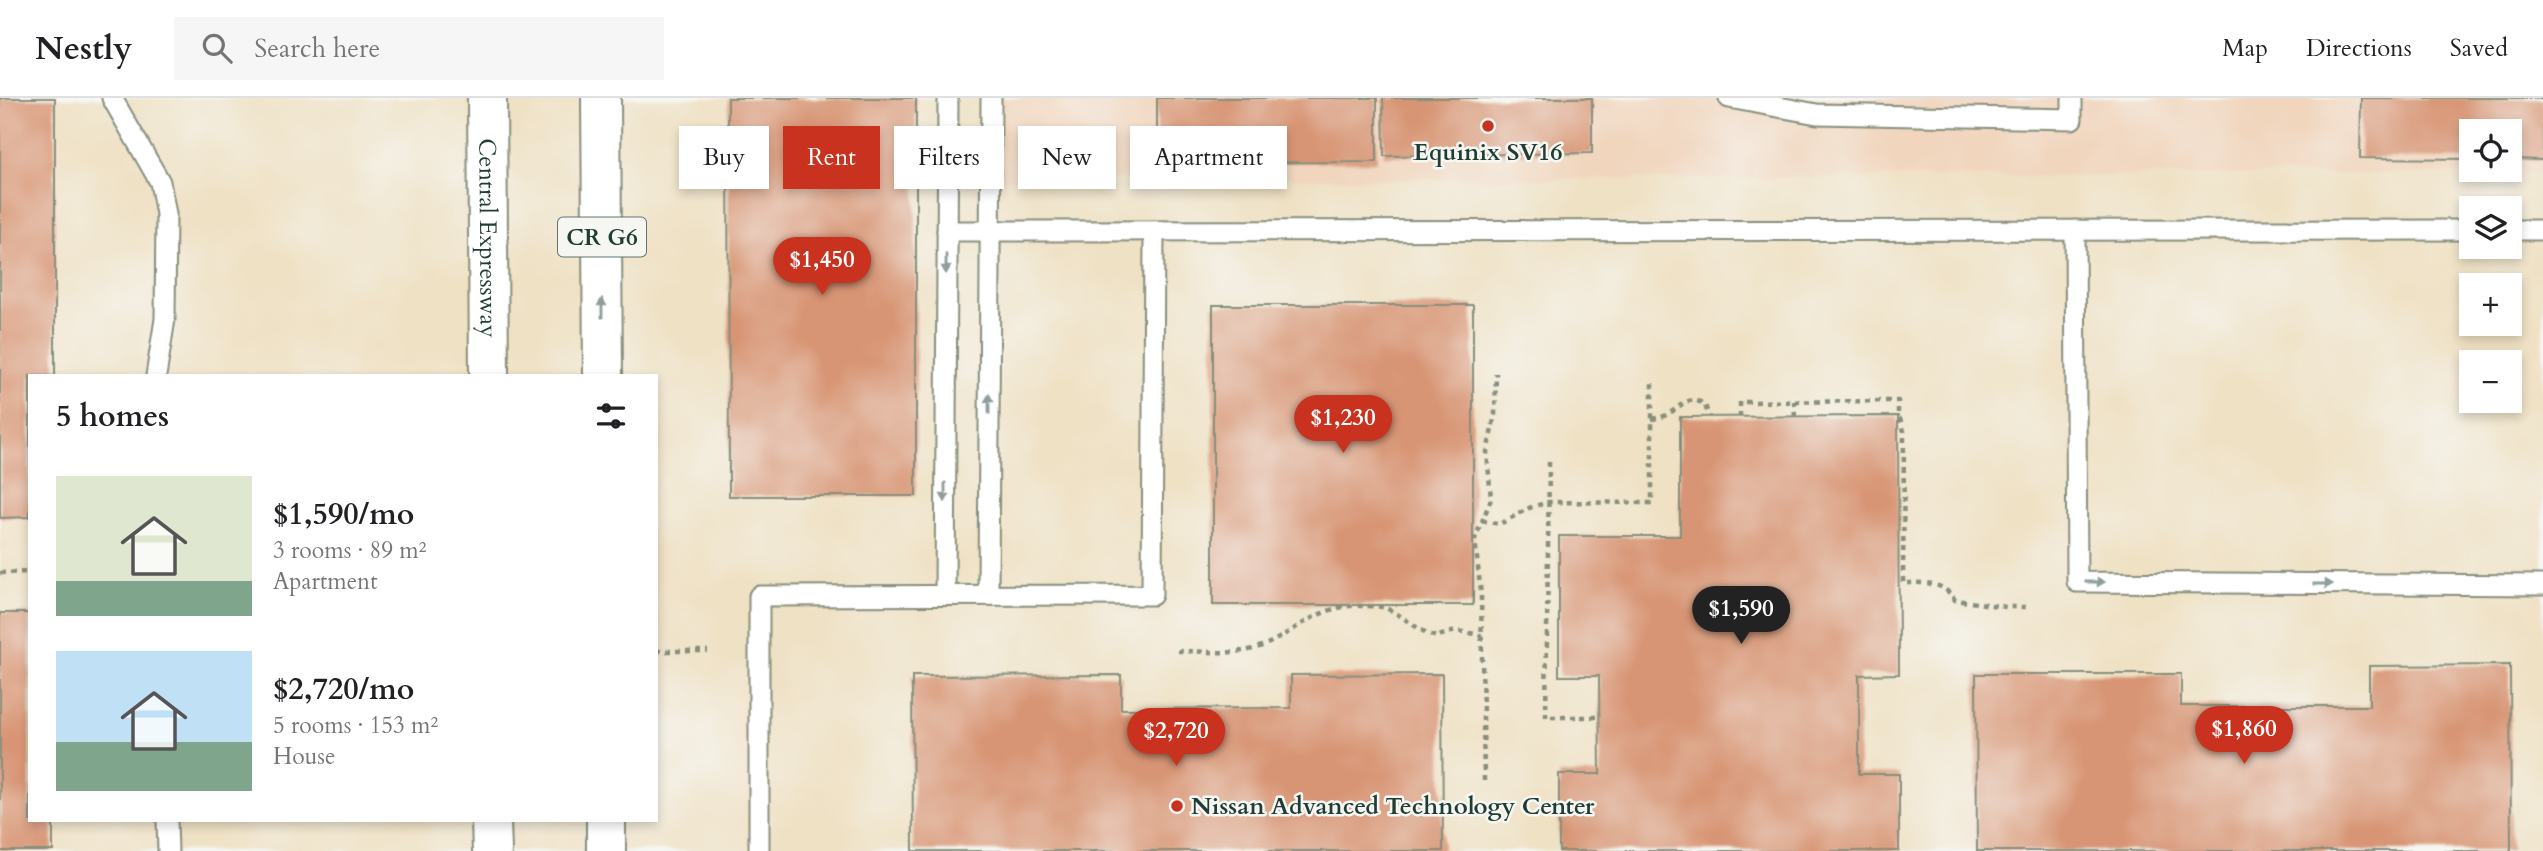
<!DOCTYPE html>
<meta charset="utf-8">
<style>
body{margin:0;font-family:Cardo,serif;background:#f6f6f6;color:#202124;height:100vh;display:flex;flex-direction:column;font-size:26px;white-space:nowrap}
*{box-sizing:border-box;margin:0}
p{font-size:23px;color:#757577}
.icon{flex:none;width:38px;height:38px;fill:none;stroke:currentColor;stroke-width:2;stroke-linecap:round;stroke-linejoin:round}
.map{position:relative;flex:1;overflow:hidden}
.details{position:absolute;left:28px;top:276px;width:630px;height:448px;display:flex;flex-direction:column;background:#fff;border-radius:0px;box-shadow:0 4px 10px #0003}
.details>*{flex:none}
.hud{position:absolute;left:679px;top:28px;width:665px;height:63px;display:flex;gap:14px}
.buttons{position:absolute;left:2459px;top:21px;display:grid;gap:14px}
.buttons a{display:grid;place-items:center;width:63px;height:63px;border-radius:0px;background:#fff;box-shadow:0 4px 10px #0003;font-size:35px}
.price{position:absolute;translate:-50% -60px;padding:0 16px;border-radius:24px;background:#c8321e;color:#fff;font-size:23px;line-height:46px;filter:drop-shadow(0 2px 4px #0008)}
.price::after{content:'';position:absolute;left:50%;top:42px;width:21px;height:16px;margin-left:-10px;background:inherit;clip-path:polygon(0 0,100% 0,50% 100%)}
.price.active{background:#222;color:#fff}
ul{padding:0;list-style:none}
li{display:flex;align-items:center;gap:21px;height:175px;padding:0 28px}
li span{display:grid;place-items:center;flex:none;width:196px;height:140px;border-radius:0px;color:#555}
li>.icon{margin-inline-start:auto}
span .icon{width:84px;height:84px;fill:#fffc;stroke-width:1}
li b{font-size:30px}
h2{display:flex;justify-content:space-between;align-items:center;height:84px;padding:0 28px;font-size:30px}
.chip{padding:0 24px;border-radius:0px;background:#fff;box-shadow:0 4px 10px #0003;font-size:24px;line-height:63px}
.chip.active{background:#c8321e;color:#fff}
header{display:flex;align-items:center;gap:42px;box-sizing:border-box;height:98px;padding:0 35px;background:#fff;border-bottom:2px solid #e0e0e0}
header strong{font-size:33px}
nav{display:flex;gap:38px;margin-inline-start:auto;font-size:24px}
.search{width:490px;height:63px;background:#f6f6f6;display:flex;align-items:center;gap:18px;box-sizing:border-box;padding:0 24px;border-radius:0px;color:#757577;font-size:26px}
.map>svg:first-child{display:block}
.built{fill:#f1d5bd;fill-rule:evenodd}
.building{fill:#d89575}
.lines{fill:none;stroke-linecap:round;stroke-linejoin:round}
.lane-casing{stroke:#878f7c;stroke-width:23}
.highway-casing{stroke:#878f7c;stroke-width:42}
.path{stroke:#878f7c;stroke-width:4.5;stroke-dasharray:5 5;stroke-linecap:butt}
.lane{stroke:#fff;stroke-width:19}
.highway{stroke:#fff;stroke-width:38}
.oneway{fill:#8f9e9a}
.poi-dot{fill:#c8321e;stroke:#f6f6f2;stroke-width:2.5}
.labels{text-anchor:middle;stroke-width:5;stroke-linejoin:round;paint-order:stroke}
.shield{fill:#f6f6f2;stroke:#60746d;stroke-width:2}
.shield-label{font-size:23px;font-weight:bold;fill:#1f3d34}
.poi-label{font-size:24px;font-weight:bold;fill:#1f3d34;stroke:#f6f6f2}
.street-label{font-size:24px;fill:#1f3d34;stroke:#f6f6f2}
</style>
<header>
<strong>Nestly</strong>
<div class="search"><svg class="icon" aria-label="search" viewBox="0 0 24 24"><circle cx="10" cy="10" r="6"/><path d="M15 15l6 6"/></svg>Search here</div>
<nav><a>Map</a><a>Directions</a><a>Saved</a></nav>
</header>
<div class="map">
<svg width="2543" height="753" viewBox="0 0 2543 753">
<rect width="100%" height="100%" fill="#f6f6f2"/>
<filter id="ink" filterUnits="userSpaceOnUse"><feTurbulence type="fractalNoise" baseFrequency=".0143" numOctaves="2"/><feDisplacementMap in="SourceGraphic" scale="14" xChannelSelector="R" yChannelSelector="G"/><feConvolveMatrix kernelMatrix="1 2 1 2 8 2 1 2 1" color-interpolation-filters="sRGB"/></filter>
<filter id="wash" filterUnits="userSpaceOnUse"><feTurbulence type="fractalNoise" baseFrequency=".00686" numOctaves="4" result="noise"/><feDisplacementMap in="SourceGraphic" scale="28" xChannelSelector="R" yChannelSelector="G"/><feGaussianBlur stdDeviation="1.57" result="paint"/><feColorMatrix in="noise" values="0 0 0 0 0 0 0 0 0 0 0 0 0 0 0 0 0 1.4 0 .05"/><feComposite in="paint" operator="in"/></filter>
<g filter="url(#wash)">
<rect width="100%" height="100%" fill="#efe1c4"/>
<path class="built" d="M 980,0 L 2543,0 L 2543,75 L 1654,81 L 981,81 ZM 2471,33 L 2510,33 L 2510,72 L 2471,72 Z"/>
<g id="blocks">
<g class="building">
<polygon points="0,0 55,0 55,278 30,278 30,419 0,420"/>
<polygon points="728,0 916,0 916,398 729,398"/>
<polygon points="1157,0 1377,0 1377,64 1157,65"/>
<polygon points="1383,0 1592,0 1592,55 1384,58"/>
<polygon points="2361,0 2543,0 2543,62 2510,61 2510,33 2471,33 2471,61 2360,60"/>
<rect x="1213" y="207" width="260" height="300"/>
<polygon points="1898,318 1899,576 1859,577 1859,676 1899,676 1899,753 1559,753 1559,676 1600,676 1599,578 1559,578 1559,438 1680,438 1680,319"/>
<polygon points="0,515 30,515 30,723 53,723 53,753 0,753"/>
<polygon points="2510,567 2511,753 1977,753 1976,576 2181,576 2181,608 2369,608 2369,568"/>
<polygon points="1442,576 1443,753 913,753 912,578 1121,577 1121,611 1291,610 1291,577"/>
</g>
</g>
</g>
<g filter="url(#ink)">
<use href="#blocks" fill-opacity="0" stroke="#878f7c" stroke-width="2"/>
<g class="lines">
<defs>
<g id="lane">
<polyline points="112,0 160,84 166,116 165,221 156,278"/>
<polyline points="1729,0 1817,16 2072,21 2072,0"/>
<polyline points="2075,132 2077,484 2543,487"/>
<polyline points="2510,132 2543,132"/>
<polyline points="947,133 2471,132"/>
<polyline points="988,496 991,0"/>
<polyline points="945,497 948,0"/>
<polyline points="167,723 168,753"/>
<polyline points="759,753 759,498 1152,497 1154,133"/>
</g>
<g id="highway">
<path id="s1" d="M 487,0 L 489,278"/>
<polyline points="601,0 603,278"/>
<polyline points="491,723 492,753"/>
<polyline points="606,723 606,753"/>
</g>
</defs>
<use href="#lane" class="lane-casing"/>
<use href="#highway" class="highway-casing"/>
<g class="path">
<polyline points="1794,303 1795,319"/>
<path d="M 1740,319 L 1740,304 L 1898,303 L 1898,315 L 1904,333 L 1903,485 C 1924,485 1942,482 1955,502 L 2006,509 L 2029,509"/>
<path d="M 1652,321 C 1656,320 1660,320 1664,318 C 1679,312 1687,294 1705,307 L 1709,319"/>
<polyline points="1549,364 1546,619 1600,619"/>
<polyline points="1482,423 1500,426 1529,410 1548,404 1652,405 1652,281"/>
<polyline points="0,475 30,474"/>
<polyline points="656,553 708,553"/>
<path d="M 1178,553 C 1199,553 1222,556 1243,553 C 1288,547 1311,504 1364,508 C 1370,508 1379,508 1385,510 C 1402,516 1417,533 1437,539 C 1454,531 1465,533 1482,538"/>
<polyline points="1484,683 1481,497 1475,441 1491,401 1487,354 1495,317 1496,275"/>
</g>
<use href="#lane" class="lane"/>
<use href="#highway" class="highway"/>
</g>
<defs><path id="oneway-solid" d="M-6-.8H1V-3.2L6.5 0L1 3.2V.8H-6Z" transform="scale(1.75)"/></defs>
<g class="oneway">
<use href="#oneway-solid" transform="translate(946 166) rotate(90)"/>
<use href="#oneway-solid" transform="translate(602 210) rotate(-90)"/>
<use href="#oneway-solid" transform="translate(989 306) rotate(-90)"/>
<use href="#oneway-solid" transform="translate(945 394) rotate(90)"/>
<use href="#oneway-solid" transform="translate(2095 484)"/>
<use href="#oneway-solid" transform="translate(2323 486)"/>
</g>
</g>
<g class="poi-dot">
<circle cx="1488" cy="28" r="7"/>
<circle cx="1177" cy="708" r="7"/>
</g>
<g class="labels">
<rect class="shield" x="558" y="119.5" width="88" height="39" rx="5"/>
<g class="shield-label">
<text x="602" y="147">CR G6</text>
</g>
<g class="poi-label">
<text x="1488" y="62">Equinix SV16</text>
<text x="1191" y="716" text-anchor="start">Nissan Advanced Technology Center</text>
</g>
<g class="street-label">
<text dy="8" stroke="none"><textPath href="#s1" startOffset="140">Central Expressway</textPath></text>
</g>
</g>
</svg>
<div class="buttons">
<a><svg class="icon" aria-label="locate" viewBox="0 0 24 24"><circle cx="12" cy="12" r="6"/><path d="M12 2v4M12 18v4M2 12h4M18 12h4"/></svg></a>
<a><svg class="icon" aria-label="layers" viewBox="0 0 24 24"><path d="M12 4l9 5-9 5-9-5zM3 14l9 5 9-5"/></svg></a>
<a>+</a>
<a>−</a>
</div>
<b class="price" style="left:822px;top:199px">$1,450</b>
<b class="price" style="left:1343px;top:357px">$1,230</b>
<b class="price active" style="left:1741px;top:548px">$1,590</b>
<b class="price" style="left:2244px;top:668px">$1,860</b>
<b class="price" style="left:1176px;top:670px">$2,720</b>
<div class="hud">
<a class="chip">Buy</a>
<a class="chip active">Rent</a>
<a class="chip">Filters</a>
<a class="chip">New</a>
<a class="chip">Apartment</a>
</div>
<section class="details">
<h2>5 homes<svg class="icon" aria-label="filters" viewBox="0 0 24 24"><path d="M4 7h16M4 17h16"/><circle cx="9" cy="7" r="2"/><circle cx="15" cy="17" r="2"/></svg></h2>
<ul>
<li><span style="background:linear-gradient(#dfe7d0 75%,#7fa58c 0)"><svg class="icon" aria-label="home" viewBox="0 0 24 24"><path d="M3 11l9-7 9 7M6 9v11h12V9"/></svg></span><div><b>$1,590/mo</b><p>3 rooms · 89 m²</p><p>Apartment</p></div></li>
<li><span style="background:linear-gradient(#bfe0f5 65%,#7fa58c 0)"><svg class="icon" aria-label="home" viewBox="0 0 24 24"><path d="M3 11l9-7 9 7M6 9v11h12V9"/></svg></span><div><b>$2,720/mo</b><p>5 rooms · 153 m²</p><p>House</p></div></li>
</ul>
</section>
</div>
